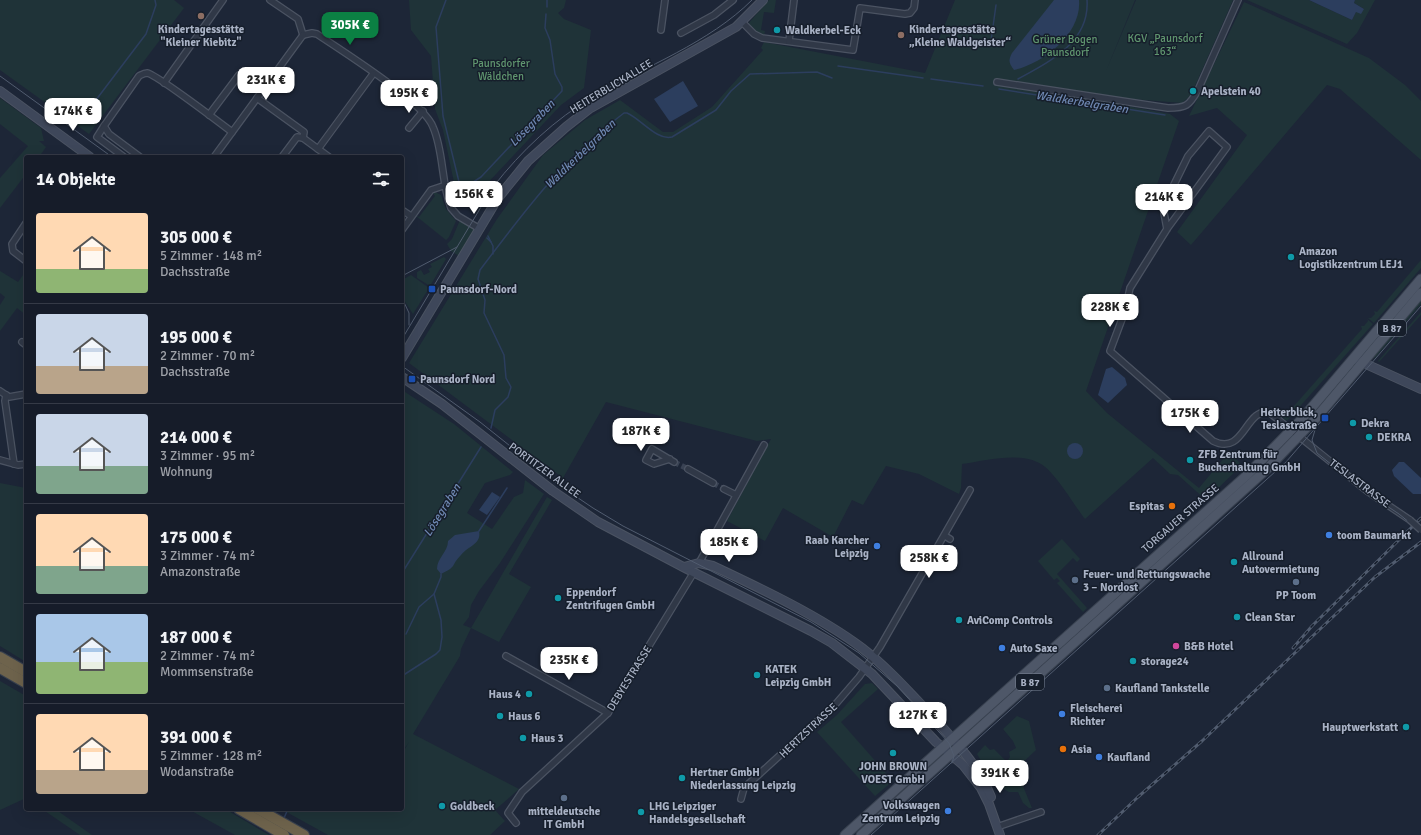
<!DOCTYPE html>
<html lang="de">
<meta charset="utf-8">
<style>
body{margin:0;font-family:Signika,sans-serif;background:#232935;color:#f1f3f6;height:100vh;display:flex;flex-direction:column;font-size:15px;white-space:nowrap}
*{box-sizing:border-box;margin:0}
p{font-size:13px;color:#9ea1a8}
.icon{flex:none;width:22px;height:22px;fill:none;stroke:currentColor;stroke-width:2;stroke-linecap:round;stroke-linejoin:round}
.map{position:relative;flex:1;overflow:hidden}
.panel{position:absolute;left:24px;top:155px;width:380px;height:656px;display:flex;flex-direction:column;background:#161c29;border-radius:4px;box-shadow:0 4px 16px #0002,0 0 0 1px #353a46}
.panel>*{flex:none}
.price{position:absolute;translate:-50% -34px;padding:0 9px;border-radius:8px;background:#fff;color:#222;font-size:13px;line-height:26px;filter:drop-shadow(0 1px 2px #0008)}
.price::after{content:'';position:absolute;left:50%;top:24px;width:12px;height:9px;margin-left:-6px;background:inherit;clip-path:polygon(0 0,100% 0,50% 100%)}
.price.on{background:#0b8043;color:#fff}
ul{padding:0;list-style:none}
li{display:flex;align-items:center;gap:12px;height:100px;padding:0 12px}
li+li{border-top:1px solid #353a46}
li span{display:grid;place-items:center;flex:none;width:112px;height:80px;border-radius:4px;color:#555}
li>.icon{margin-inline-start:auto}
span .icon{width:48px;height:48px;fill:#fffc;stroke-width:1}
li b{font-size:17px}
h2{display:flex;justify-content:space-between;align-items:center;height:48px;padding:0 12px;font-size:17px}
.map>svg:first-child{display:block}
.green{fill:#1f3338}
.water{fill:#2c3e5e}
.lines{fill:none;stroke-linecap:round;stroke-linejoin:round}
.stream{stroke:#2c3e5e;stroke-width:1.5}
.street-tunnel{stroke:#394253;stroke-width:5.5;stroke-dasharray:5.5 3;stroke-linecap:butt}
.street-casing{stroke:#4b5362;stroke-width:8}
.secondary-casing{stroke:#4b5362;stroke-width:10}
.primary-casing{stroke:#394250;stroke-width:11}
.highway-casing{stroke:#38404e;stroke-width:12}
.street{stroke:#303847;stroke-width:5.5}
.secondary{stroke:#3e475a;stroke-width:8}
.primary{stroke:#4e5768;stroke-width:9}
.highway{stroke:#6e634c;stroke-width:10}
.tram{stroke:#515c6f;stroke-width:1}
.rail-casing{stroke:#515c6f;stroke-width:3}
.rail{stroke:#161e2b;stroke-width:1.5;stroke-dasharray:4.5;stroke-linecap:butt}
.street-bridge-casing{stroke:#4b5362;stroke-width:8;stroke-linecap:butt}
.street-bridge{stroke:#303847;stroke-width:5.5}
.education-dot{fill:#8d6e63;stroke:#161e2b;stroke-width:1.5}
.culture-dot{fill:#0f9aa8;stroke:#161e2b;stroke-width:1.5}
.transit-dot{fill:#1a4fb4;stroke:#161e2b;stroke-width:1.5}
.food-dot{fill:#e8710a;stroke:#161e2b;stroke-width:1.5}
.shop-dot{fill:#3f7fe0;stroke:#161e2b;stroke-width:1.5}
.service-dot{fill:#5c6f8a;stroke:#161e2b;stroke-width:1.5}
.hotel-dot{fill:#d1479c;stroke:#161e2b;stroke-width:1.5}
.labels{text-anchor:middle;stroke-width:3;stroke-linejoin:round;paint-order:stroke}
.shield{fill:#161e2b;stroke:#7d8697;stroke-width:1}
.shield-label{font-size:10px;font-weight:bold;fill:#a9b2c5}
.poi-label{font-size:11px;font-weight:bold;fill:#a9b2c5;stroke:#161e2b;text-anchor:start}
.park-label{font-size:11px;fill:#60966f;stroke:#161e2b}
.street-label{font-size:11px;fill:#a9b2c5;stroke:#161e2b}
.water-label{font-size:12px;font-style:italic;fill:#6e87b1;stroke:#161e2b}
</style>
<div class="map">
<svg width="1421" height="835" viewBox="0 0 1421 835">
<rect width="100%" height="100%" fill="#1d2637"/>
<g class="green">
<polygon points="0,0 174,0 184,8 89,134 0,70"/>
<polygon points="409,0 566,0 564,8 558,13 564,19 591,30 584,88 561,105 481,190 464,196 456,192 443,130 435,109 431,56 411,30"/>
<polygon points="769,0 776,0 774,13 764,12 761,30 765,31 764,36 755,33 747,25"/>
<path d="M 955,0 L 1135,0 L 1106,71 L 1136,0 L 1233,0 L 1191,95 L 1182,103 L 1057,93 L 1170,114 L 1179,121 L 1086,391 L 1107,413 L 1199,488 L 1229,452 L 1242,465 L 1206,500 L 1178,475 L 1170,474 L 1153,458 L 1085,519 C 1074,505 1055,472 1041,464 C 1019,451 985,461 962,464 L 961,488 L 959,494 L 919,474 L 886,466 L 863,505 L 852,500 L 833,537 L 783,508 L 765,541 L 727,521 L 771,439 L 757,441 L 606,402 L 563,478 L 409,363 L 497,219 L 543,155 L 585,120 L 620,100 L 663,132 L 673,132 L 712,107 L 763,50 L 761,48 L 764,42 L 925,73 Z"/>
<polygon points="1247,0 1309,0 1352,20 1356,12 1364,9 1354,3 1355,0 1375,0 1357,33 1347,44"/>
<polygon points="1244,2 1369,58 1405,85 1421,101 1421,160 1340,89 1327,85 1191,245 1177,232 1247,135 1217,108 1189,116"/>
<polygon points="0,98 41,128 44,141 39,141 46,147 39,157 26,157 26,174 0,208 0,178 28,146 0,124"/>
<polygon points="435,192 441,195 446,209 456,221 449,237 446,240 416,216 416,215 419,217 435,196 433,193"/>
<polygon points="460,220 475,230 459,256 451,251 447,244 452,239"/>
<polygon points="444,257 446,259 430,286 417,278 417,272 421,270 424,275 430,272 428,269 432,267 430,264"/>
<polygon points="1421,260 1421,268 1374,323 1368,318 1371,318 1375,314 1374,311 1377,312"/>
<polygon points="0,271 18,282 26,271 26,315 17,308 0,331 0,305 5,297 0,293"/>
<polygon points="411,275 429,288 413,314 402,297 402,280"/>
<polygon points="1421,299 1421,304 1374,359 1375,354"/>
<polygon points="1421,312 1421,315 1379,362 1378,361"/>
<polygon points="1367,319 1373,324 1287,421 1282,417 1283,413 1286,415 1362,329 1361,326 1364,326 1368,321"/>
<polygon points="402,390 454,424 513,472 510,475 485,483 467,513 492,529 514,497 523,493 525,480 544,494 500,563 479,591 471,605 469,617 463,625 471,628 547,497 552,500 509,574 531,587 499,642 471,628 461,649 460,656 413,734 519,789 495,810 505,821 490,835 328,835 281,809 402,809 402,754 409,742 402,752"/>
<polygon points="0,483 26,488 26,662 0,646"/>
<polygon points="1062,539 1080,559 1077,562 1073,558 1057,574 1087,608 1083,612 1057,583 1060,581 1057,578 1054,580 1038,561"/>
<polygon points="0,681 26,696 26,798 0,810"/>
<polygon points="872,683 878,689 841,722 893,781 875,796 817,732 837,715 865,684"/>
<polygon points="1017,716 1029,721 1036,750 1016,769 1032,808 1029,808 1023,803 1018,792 1009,792 1002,788 1008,760 1010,757 1009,752 1016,748 1013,741 1003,729"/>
<polygon points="985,745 990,750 994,749 1006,761 1001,787 996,786 977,754"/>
<polygon points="42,809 55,809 92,835 80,835"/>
<polygon points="188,809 225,809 269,835 235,835"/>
</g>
<g class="water">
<path d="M 1054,0 L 1079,0 C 1082,33 1044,63 1014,70 C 1009,63 1008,61 1012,53 Z"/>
<polygon points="1309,0 1355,0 1354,3 1364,9 1361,14 1356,12 1352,20"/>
<polygon points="683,81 698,106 670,122 654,99"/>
<polygon points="1112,367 1125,378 1127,385 1108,403 1098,395 1106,369"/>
<circle cx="1075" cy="451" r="8"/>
<polygon points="1399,462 1404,462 1421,478 1421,494 1413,494 1394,476 1392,470"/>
<polygon points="492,492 500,497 487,515 479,510"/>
<path d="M 479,531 C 482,544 468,546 461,555 C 450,566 458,566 441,574 L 437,569 C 437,558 448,552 448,541 L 455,535 Z"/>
</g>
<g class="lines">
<g class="stream">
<polyline points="446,0 436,27 443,116 460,186 464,188"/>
<polyline points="547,0 547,7"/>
<polyline points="991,41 996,5"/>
<polyline points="838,66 923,78"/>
<polyline points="931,79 983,86"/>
<path d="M 1018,79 C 1049,62 1090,42 1087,0"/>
<polyline points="999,89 1165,115"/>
<polyline points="80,121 146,34 156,5 155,0"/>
<polyline points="467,194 464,188 481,177 562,91 562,87 555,74 550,40 545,28 546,14"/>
<polyline points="488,236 493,246 493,254"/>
<polyline points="487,238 491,242"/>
<path d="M 491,428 L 495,410 L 508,397 L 511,387 L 506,378 L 504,355 L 484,313 L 485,300 L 478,279 L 480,270 C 523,213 565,156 624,113 L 627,113 C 641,119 657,141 672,137 L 716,110 L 731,91 L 750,74 L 817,72 L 832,78"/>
<polyline points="479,531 507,488"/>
<polyline points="402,573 481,447"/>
<polyline points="406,634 419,607 434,594"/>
<polyline points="402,676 436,654 440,650 442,637 441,620 434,594 441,577 441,574"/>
<polyline points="284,818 288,809"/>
</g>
<g class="street-tunnel">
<polyline points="674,462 688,469"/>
<polyline points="713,483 724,489"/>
</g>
<defs>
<g id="street">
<polyline points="270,0 298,19 303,35"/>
<polyline points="742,22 754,34 762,38 853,50 860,8 905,14 910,13 914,8 915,0"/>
<polyline points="661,30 665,0"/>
<polyline points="681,33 714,15 733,0"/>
<path d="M 303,35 L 312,33 L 317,34 C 342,51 424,102 433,127 C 444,152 441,183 451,208 L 458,216 L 480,229"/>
<polyline points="789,41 794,0"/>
<path d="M 997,82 L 1168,108 C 1186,108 1189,106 1198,90 L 1238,0"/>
<polyline points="164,83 223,0"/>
<polyline points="257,98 304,132 303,138"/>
<polyline points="209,115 239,75"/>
<polyline points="104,126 97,137 124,157"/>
<polyline points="409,128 423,111"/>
<polyline points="318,149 373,74"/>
<path d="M 140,157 L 109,134 L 104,126 L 139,76 C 141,75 144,73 147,73 C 156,74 220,123 232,132"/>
<polyline points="214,157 303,35"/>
<polyline points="282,157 297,137 303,138 329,157"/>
<polyline points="402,210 411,216"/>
<polyline points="26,223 12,244 13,251 26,261"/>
<path d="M 1167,229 L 1164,213 L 1165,203 L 1188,156 L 1209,131 L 1227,147 L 1167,229 L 1130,288 L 1125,311 L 1110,351 L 1213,441 C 1245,457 1245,406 1270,413 L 1367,491 L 1410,520"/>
<polyline points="402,230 431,190 446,185"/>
<polyline points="22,342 26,345"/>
<polyline points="0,391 9,397 26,394"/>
<polyline points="6,395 5,401 14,464"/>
<polyline points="670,459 654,464 646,460 652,449 674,462"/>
<polyline points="0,460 18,465 26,464"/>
<polyline points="688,469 713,483"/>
<polyline points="724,489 736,495"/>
<polyline points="945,536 950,539"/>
<polyline points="699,563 764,445"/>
<polyline points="506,656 608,713"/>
<polyline points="741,799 744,788 834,706 859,677 880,647 970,490"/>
<polyline points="516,823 508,813 522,792 608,713 694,572"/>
<polyline points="997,827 1041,812"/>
</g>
<g id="secondary">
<polyline points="0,91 90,157"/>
<polyline points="402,358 498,198 528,161 566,127 589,109 736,27 763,0"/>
<polyline points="1357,360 1421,389"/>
<polyline points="402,377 442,404 553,491 598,522 687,569 811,631 832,643 872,674 936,742 963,765 981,788 989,804 1000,835"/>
<path d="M 684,567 L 699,563 L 713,566 C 760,588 821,617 862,648 C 888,668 910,693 932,716 C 955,741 978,765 991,797"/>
</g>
<g id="primary">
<polyline points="845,835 1246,476 1302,419 1421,279"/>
<polyline points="861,835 1268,468 1316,418 1421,293"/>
</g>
<g id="highway">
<polyline points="0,657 26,672"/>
<polyline points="0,668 26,683"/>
<polyline points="239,809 284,835"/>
<polyline points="258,809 304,835"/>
</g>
</defs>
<use href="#street" class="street-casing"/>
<use href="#secondary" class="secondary-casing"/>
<use href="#primary" class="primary-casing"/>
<use href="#highway" class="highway-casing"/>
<use href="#street" class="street"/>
<use href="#secondary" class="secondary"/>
<use href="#primary" class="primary"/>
<use href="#highway" class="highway"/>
<g class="tram">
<polyline points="0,76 112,157"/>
<polyline points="402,276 457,247"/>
<polyline points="402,298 409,313 409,325"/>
<path d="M 402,339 L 493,187 C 522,150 554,120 594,96 C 646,66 709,43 752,0"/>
<polyline points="402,366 480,422 559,485 593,508 623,526 811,622 859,653 897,686 949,743 954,756 952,763"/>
<polyline points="1315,430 1312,440 1317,453 1366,492 1399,514 1421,532"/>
<polyline points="871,835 1286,462 1421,306"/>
</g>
<defs>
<g id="rail">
<polyline points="1418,521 1421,518"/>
<polyline points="1293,648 1312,626 1412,527"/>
<polyline points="1098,835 1138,797 1202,741 1375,577 1421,542"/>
</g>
</defs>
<use href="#rail" class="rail-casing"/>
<use href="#rail" class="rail"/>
<defs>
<polyline id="street-bridge" points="1410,520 1421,530"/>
</defs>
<use href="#street-bridge" class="street-bridge-casing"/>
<use href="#street-bridge" class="street-bridge"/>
</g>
<g class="education-dot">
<circle cx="201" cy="16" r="4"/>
<circle cx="901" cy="35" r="4"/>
</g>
<g class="culture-dot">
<circle cx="777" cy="30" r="4"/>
<circle cx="1193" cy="91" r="4"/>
<circle cx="1291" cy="257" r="4"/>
<circle cx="1353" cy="423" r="4"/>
<circle cx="1369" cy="437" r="4"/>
<circle cx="1190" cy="460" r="4"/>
<circle cx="1234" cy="562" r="4"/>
<circle cx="558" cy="598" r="4"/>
<circle cx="1237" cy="617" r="4"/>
<circle cx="959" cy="620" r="4"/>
<circle cx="1133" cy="661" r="4"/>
<circle cx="757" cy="675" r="4"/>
<circle cx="529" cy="694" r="4"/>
<circle cx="500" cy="716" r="4"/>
<circle cx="1406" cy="727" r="4"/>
<circle cx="523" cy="738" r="4"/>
<circle cx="893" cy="753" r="4"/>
<circle cx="682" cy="778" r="4"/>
<circle cx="442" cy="806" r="4"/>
<circle cx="641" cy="812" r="4"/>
</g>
<g class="transit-dot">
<rect x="428" y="285" width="8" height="8" rx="2"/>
<rect x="408" y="375" width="8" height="8" rx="2"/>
<rect x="1321" y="414" width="8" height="8" rx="2"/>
</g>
<g class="food-dot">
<circle cx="1172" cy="506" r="4"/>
<circle cx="1063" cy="749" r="4"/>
</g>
<g class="shop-dot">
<circle cx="1329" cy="535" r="4"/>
<circle cx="877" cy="546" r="4"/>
<circle cx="1002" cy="648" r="4"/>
<circle cx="1062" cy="714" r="4"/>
<circle cx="1099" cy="757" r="4"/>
<circle cx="948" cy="811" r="4"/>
</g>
<g class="service-dot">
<circle cx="1075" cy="580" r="4"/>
<circle cx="1296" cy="582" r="4"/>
<circle cx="1107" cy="688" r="4"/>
<circle cx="564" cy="798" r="4"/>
</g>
<circle class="hotel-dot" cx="1176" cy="646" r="4"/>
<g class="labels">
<g class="shield">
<rect x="1378" y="320" width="28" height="16" rx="3"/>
<rect x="1016" y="674" width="28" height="16" rx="3"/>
</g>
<g class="shield-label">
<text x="1392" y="332">B 87</text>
<text x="1030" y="686">B 87</text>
</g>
<g class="poi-label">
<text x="201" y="33" text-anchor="middle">Kindertagesstätte<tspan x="201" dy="13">"Kleiner Kiebitz"</tspan></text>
<text x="909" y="33">Kindertagesstätte<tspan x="909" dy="13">„Kleine Waldgeister“</tspan></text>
<text x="785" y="34">Waldkerbel-Eck</text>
<text x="1201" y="95">Apelstein 40</text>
<text x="1299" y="255">Amazon<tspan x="1299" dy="13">Logistikzentrum LEJ1</tspan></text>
<text x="440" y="293">Paunsdorf-Nord</text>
<text x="420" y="383">Paunsdorf Nord</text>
<text x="1317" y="416" text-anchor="end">Heiterblick,<tspan x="1317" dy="13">Teslastraße</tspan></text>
<text x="1361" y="427">Dekra</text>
<text x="1377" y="441">DEKRA</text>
<text x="1198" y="458">ZFB Zentrum für<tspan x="1198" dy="13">Bucherhaltung GmbH</tspan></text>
<text x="1164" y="510" text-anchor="end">Espitas</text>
<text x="1337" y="539">toom Baumarkt</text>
<text x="869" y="544" text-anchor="end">Raab Karcher<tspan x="869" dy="13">Leipzig</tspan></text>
<text x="1242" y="560">Allround<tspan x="1242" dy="13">Autovermietung</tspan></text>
<text x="1083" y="578">Feuer- und Rettungswache<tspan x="1083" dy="13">3 – Nordost</tspan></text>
<text x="566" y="596">Eppendorf<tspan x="566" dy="13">Zentrifugen GmbH</tspan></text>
<text x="1296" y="599" text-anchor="middle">PP Toom</text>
<text x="1245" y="621">Clean Star</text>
<text x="967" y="624">AviComp Controls</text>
<text x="1184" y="650">B&amp;B Hotel</text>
<text x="1010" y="652">Auto Saxe</text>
<text x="1141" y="665">storage24</text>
<text x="765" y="673">KATEK<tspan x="765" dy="13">Leipzig GmbH</tspan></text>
<text x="1115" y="692">Kaufland Tankstelle</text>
<text x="521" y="698" text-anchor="end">Haus 4</text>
<text x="1070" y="712">Fleischerei<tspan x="1070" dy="13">Richter</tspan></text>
<text x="508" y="720">Haus 6</text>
<text x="1398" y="731" text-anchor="end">Hauptwerkstatt</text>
<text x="531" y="742">Haus 3</text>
<text x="1071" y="753">Asia</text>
<text x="1107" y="761">Kaufland</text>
<text x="893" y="770" text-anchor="middle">JOHN BROWN<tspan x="893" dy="13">VOEST GmbH</tspan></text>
<text x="690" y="776">Hertner GmbH<tspan x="690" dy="13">Niederlassung Leipzig</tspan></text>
<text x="940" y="809" text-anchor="end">Volkswagen<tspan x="940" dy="13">Zentrum Leipzig</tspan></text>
<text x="450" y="810">Goldbeck</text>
<text x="649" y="810">LHG Leipziger<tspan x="649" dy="13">Handelsgesellschaft</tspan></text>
<text x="564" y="815" text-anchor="middle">mitteldeutsche<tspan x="564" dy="13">IT GmbH</tspan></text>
</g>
<g class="park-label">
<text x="1165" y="42">KGV „Paunsdorf<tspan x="1165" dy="13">163“</tspan></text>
<text x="1065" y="43">Grüner Bogen<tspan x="1065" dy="13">Paunsdorf</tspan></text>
<text x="501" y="67">Paunsdorfer<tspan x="501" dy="13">Wäldchen</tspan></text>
</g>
<g class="street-label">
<text transform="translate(611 86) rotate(-31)" y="4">HEITERBLICKALLEE</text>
<text transform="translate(545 470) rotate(36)" y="4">PORTITZER ALLEE</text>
<text transform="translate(1360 483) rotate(37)" y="4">TESLASTRASSE</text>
<text transform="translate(1180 518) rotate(-41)" y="4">TORGAUER STRASSE</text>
<text transform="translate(629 678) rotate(-58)" y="4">DEBYESTRASSE</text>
<text transform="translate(808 730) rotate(-43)" y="4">HERTZSTRASSE</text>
</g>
<g class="water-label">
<text transform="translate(1082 102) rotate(9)" y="4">Waldkerbelgraben</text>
<text transform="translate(532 123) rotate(-46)" y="4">Lösegraben</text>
<text transform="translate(580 154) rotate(-44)" y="4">Waldkerbelgraben</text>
<text transform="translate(442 510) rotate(-58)" y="4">Lösegraben</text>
</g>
</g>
</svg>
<b class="price on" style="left:350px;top:46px">305K €</b>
<b class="price" style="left:266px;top:101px">231K €</b>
<b class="price" style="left:409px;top:114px">195K €</b>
<b class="price" style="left:73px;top:132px">174K €</b>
<b class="price" style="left:474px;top:215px">156K €</b>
<b class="price" style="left:1164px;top:218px">214K €</b>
<b class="price" style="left:1110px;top:328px">228K €</b>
<b class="price" style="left:1190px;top:434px">175K €</b>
<b class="price" style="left:641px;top:452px">187K €</b>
<b class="price" style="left:729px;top:563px">185K €</b>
<b class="price" style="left:929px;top:579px">258K €</b>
<b class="price" style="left:569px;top:681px">235K €</b>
<b class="price" style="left:918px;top:736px">127K €</b>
<b class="price" style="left:1000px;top:794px">391K €</b>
<section class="panel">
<h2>14 Objekte<svg class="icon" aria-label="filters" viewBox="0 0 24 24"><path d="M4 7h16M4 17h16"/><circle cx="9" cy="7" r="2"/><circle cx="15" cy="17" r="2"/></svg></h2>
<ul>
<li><span style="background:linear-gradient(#ffd9b3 70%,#8fb573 0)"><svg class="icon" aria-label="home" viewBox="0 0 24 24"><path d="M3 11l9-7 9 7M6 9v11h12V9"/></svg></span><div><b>305 000 €</b><p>5 Zimmer · 148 m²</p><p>Dachsstraße</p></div></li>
<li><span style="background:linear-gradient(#c9d6e8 65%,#b9a48a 0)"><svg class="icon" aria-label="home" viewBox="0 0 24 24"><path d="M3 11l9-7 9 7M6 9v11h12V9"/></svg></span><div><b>195 000 €</b><p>2 Zimmer · 70 m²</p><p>Dachsstraße</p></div></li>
<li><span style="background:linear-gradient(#c9d6e8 65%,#7fa58c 0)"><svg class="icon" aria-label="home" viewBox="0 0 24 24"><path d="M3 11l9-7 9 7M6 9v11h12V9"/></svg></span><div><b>214 000 €</b><p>3 Zimmer · 95 m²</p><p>Wohnung</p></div></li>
<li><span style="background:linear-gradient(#ffd9b3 65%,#7fa58c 0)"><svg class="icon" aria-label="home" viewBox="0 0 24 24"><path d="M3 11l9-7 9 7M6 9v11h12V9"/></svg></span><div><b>175 000 €</b><p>3 Zimmer · 74 m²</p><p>Amazonstraße</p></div></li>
<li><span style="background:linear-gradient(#a9c7e8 60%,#8fb573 0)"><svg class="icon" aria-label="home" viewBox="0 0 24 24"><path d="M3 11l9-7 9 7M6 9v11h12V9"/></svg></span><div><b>187 000 €</b><p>2 Zimmer · 74 m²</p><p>Mommsenstraße</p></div></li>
<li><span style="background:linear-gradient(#ffd9b3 70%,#b9a48a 0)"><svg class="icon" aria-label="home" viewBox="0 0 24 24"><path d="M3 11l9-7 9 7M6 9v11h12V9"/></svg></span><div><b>391 000 €</b><p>5 Zimmer · 128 m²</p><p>Wodanstraße</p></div></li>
</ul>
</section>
</div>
